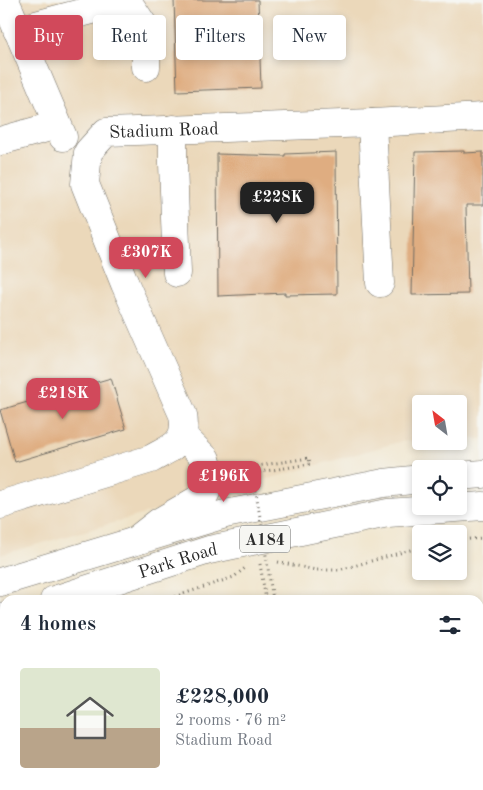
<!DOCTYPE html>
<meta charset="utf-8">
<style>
body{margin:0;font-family:"Old Standard TT",serif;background:#f2f2f3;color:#1f2937;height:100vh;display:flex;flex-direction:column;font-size:19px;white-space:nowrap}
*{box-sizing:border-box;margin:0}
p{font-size:16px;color:#747a83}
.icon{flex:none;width:28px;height:28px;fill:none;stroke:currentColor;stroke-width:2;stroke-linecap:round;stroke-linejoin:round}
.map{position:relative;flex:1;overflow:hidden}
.side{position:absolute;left:0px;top:595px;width:484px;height:195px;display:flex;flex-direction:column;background:#fff;border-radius:15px 15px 0 0;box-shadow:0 2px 8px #0003}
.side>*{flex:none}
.guide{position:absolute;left:15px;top:15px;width:454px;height:45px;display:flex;gap:10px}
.needle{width:32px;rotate:329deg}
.tools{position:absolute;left:412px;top:395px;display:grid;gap:10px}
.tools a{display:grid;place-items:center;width:55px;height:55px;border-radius:5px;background:#fff;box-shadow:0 2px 8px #0003;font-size:25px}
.price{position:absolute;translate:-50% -42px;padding:0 11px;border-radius:10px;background:#d1495b;color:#fff;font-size:16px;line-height:32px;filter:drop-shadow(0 1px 2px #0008)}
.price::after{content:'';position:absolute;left:50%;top:30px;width:15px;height:11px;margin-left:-8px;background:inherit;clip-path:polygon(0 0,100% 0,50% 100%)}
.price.active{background:#222;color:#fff}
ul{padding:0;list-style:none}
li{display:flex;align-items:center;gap:15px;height:125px;padding:0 20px}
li+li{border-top:1px solid #e0e1e3}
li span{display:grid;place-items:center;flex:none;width:140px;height:100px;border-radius:5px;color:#555}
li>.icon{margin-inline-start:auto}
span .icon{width:60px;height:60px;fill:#fffc;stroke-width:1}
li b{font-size:21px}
h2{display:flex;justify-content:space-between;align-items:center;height:60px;padding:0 20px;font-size:21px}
.chip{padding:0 18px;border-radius:5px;background:#fff;box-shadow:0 2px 8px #0003;font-size:18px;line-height:45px}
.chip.active{background:#d1495b;color:#fff}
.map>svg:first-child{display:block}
.built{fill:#ebd8ba}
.building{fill:#dfad81}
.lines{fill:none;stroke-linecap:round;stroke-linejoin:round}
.minor-casing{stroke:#706c63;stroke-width:29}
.highway-casing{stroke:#706c63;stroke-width:29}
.path{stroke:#706c63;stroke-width:3;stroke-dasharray:1 4;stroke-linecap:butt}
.minor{stroke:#fff;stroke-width:28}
.highway{stroke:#fff;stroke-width:28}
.path-bridge{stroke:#706c63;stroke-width:3;stroke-dasharray:1 4;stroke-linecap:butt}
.labels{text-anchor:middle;stroke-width:5;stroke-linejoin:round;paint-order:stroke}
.shield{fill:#f6f6f2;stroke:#686867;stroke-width:1}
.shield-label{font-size:16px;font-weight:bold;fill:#2b2b2b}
.street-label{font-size:18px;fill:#2b2b2b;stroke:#f6f6f2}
</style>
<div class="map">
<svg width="483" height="790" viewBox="0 0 483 790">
<rect width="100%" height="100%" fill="#f6f6f2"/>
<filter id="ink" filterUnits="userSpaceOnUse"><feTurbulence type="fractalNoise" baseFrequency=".02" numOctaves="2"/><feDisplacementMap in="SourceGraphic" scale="10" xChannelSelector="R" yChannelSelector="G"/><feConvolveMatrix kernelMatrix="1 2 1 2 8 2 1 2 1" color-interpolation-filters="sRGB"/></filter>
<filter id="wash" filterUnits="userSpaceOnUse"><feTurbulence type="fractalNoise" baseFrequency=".0096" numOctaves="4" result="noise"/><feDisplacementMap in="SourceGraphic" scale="20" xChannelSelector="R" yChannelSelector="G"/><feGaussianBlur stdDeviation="1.12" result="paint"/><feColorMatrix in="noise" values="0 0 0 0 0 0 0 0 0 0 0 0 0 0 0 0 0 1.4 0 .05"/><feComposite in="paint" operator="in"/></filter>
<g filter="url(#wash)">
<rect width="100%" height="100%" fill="#f0e4ca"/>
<polygon class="built" points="0,0 483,0 483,439 459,439 459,404 421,404 421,441 402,441 0,555"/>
<g id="blocks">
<g class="building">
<polygon points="174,0 258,0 261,88 177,91"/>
<polygon points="464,151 464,153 483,152 483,205 466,205 468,294 412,295 415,152"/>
<polygon points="336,152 337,294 285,295 285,293 218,296 217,154 285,156 285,154"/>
<polygon points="111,378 126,429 15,462 0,410"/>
</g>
</g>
</g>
<g filter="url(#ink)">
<use href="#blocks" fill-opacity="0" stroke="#706c63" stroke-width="1"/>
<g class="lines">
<defs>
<g id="minor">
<polyline points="5,0 63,137"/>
<polyline points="17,30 111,5 132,8 146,29 146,67"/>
<polyline points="372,123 380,283"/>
<polyline points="173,129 173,163 177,273"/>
<polyline points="0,141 57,125"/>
<path id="s1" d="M 0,505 L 151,459 C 172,447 188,443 183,415 L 125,284 L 85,184 L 88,152 L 106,132 L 372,123 L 483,117"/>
<polyline points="136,540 159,522 204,496 212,480 206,459 183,436"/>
<polyline points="94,785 96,790"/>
<polyline points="295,790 310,785"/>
</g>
<g id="highway">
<polyline points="459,476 483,474"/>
<polyline points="0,582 225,514 384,483 421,479"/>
<path id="s2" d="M 54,600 L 209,550 L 388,513 L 483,506"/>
<polyline points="0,617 5,616"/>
</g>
</defs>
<use href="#minor" class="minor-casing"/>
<use href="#highway" class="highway-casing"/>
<g class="path">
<polyline points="232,464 250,467 309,458 310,464"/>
<polyline points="459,540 483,538"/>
<polyline points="278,562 316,570 339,570 421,547"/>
<polyline points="260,564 266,600"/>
<polyline points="165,600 234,577 245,568"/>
<polyline points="0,655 5,653"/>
<polyline points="387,785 389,790"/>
</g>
<use href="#minor" class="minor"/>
<use href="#highway" class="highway"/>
<polyline class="path-bridge" points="273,600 253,473 310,464"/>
</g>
</g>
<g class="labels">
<rect class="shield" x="240" y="525.5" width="50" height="27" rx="4"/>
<g class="shield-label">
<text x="265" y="545">A184</text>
</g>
<g class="street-label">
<text dy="6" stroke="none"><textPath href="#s1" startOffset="586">Stadium Road</textPath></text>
<text dy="6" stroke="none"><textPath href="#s2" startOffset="130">Park Road</textPath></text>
</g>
</g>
</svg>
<div class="tools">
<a><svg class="needle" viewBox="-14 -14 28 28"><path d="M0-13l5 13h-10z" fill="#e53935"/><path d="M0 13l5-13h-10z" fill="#747a83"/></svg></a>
<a><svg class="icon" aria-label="locate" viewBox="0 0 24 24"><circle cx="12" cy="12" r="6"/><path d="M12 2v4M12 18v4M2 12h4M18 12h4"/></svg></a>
<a><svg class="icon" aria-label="layers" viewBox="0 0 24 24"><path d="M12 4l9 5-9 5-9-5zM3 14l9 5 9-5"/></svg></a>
</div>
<b class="price active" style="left:277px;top:224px">£228K</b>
<b class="price" style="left:146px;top:279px">£307K</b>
<b class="price" style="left:63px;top:420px">£218K</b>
<b class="price" style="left:224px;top:503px">£196K</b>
<div class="guide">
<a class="chip active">Buy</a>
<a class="chip">Rent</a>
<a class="chip">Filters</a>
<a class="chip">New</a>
</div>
<section class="side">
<h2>4 homes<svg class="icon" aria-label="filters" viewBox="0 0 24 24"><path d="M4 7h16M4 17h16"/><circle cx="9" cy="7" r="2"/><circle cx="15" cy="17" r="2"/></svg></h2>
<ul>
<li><span style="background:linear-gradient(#dfe7d0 60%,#b9a48a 0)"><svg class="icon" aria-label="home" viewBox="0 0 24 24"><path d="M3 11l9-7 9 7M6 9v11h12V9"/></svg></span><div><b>£228,000</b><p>2 rooms · 76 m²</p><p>Stadium Road</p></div></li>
</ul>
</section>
</div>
